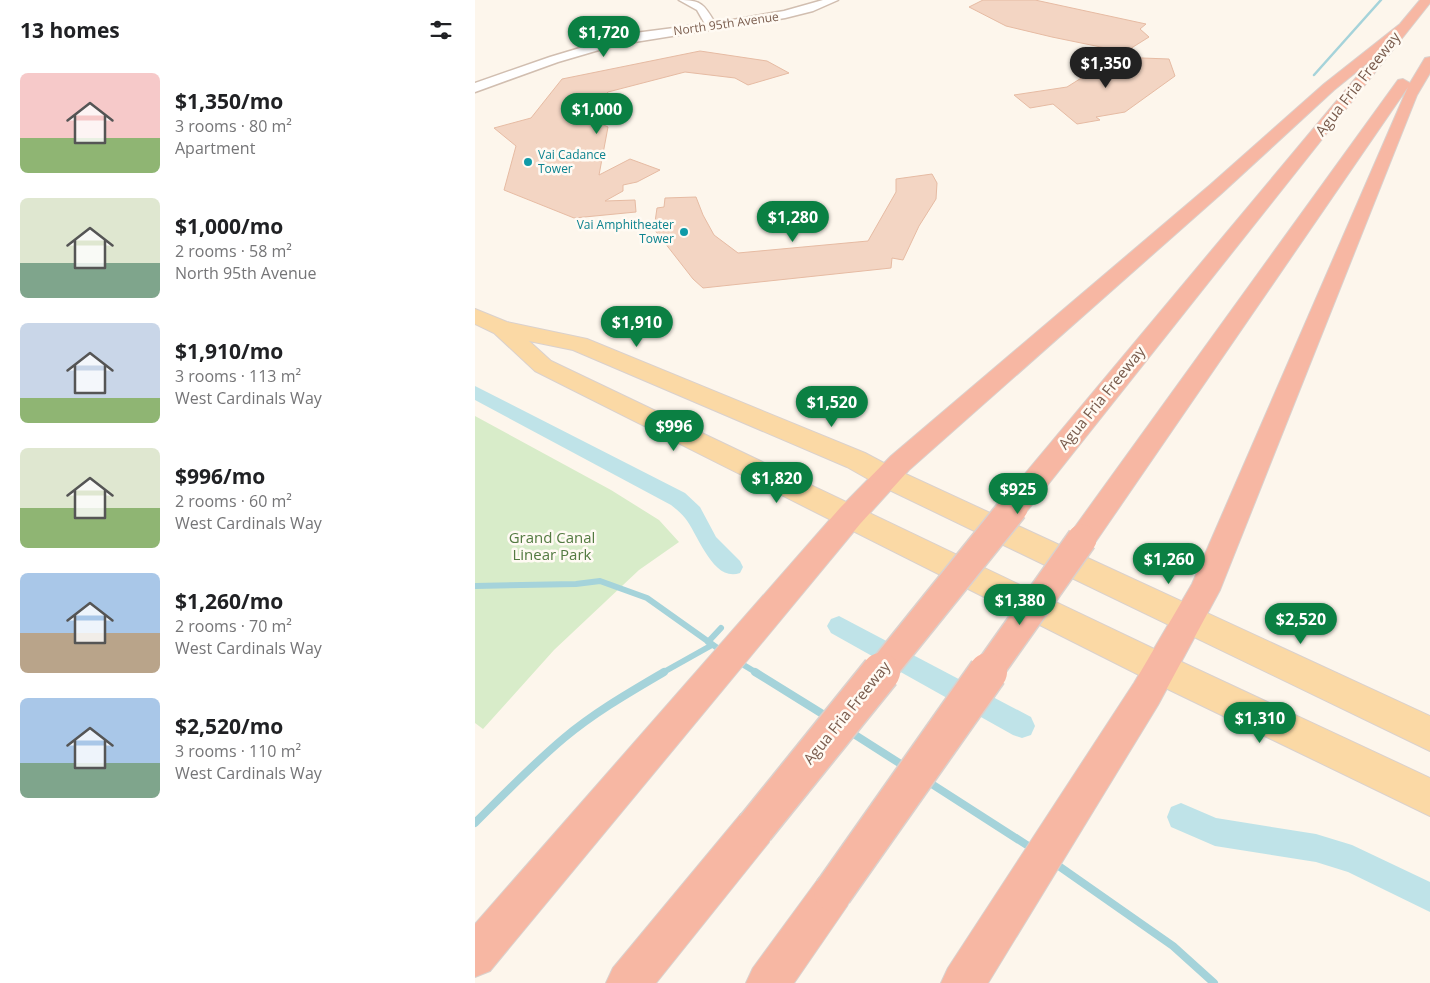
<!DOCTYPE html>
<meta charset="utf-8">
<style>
body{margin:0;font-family:"Open Sans",sans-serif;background:#f6f6f6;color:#202124;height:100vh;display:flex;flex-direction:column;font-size:19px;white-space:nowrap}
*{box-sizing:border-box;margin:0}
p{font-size:16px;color:#757577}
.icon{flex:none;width:28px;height:28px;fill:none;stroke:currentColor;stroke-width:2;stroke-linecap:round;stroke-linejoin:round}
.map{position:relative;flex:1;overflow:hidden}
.side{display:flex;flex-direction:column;background:#fff;width:475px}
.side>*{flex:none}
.price{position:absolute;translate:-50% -42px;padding:0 11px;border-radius:18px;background:#0b8043;color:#fff;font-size:16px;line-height:32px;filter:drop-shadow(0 1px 2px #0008)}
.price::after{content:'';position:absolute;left:50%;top:30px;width:15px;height:11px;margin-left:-8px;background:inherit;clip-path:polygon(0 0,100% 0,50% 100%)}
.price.current{background:#222;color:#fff}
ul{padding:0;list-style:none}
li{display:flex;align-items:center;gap:15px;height:125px;padding:0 20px}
li span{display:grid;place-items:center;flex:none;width:140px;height:100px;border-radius:8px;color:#555}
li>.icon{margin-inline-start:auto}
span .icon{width:60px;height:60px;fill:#fffc;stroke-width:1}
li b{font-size:21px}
h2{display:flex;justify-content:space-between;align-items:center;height:60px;padding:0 20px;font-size:21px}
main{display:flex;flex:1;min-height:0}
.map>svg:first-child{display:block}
.green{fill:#d8ecc9}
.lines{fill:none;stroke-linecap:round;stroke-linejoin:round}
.stream-far2{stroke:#a5d3da;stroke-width:2.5}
.stream-far1{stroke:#a5d3da;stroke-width:6}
.stream{stroke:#a5d3da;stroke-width:8}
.canal{fill:#bfe3e8;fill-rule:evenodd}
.building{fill:#f3d5c3;stroke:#e6bba3}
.minor-casing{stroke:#d1beb0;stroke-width:3}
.major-casing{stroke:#dad1cd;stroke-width:2}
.highway-casing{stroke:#dad1cd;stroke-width:2}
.minor{fill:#fff;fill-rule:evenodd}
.major{fill:#fbd9a5;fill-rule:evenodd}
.highway{fill:#f7b7a3;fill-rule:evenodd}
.highway-bridge-far1-casing{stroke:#dad1cd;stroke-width:32;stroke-linecap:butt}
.highway-bridge-casing{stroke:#dad1cd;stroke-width:41;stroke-linecap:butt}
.highway-bridge-far1{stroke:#f7b7a3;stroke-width:29}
.highway-bridge{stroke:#f7b7a3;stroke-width:38}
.culture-dot{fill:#0f9aa8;stroke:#fffaf3;stroke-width:2}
.labels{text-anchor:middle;stroke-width:5;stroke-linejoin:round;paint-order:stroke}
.far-street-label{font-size:12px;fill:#7a5c4d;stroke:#fffaf3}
.far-culture-label{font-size:12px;fill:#0d838f;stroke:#fffaf3;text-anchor:start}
.street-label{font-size:15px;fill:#7a5c4d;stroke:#fffaf3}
.park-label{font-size:15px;fill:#537a41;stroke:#fffaf3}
</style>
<main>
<section class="side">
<h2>13 homes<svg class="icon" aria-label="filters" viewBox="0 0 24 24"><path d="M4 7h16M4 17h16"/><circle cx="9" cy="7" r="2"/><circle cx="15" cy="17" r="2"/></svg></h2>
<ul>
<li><span style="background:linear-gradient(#f6c9c9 65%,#8fb573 0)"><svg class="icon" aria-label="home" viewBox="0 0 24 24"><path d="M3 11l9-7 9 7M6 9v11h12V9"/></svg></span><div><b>$1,350/mo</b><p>3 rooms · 80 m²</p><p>Apartment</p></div></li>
<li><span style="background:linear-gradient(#dfe7d0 65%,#7fa58c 0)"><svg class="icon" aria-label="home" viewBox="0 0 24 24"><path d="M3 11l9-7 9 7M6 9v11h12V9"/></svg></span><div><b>$1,000/mo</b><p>2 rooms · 58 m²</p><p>North 95th Avenue</p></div></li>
<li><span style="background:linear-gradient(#c9d6e8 75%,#8fb573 0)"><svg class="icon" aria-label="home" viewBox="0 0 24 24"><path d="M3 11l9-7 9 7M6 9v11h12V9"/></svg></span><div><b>$1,910/mo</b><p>3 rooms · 113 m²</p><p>West Cardinals Way</p></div></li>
<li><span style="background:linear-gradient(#dfe7d0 60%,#8fb573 0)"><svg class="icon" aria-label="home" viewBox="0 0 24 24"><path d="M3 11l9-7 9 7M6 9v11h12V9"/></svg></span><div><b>$996/mo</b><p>2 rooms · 60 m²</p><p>West Cardinals Way</p></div></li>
<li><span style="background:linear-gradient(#a9c7e8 60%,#b9a48a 0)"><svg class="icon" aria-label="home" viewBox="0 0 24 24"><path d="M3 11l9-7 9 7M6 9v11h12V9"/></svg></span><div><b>$1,260/mo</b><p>2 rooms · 70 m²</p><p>West Cardinals Way</p></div></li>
<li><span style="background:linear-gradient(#a9c7e8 65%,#7fa58c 0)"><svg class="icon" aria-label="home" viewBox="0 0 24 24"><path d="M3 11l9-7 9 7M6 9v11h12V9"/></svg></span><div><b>$2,520/mo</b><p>3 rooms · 110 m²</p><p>West Cardinals Way</p></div></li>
</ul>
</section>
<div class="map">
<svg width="955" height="983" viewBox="0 0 955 983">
<rect width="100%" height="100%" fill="#fdf6ec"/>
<polygon class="green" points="0,416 136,490 184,520 204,542 164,570 79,650 8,729 0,723"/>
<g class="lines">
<polyline class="stream-far2" points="839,75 906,0"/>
<g class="stream-far1">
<polyline points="0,586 101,584 125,581 172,598 248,652"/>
<polyline points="233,642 246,628"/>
<polyline points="262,661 282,673"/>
<polyline points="187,673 237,645"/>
</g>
<g class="stream">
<polyline points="280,672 354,718"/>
<polyline points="374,731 432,768"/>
<polyline points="452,781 558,849"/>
<path d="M 0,823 C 29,794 58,764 89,738 C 120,712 155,692 189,672"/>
<polyline points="578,862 698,946 739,983"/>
</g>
<g class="canal">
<path d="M 0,386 L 210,493 L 225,507 L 241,537 L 265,561 L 268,567 L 265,573 C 238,583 223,534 210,518 C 206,513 201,509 196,505 L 0,400 Z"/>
<polygon points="364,616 556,717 560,726 556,735 547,738 538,735 356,633 352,626 356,619"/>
<polygon points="706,803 741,818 841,834 877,845 955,882 955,912 873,872 841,862 740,846 696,827 692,817 696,807"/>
</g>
</g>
<g class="building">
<polygon points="508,0 560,0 671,24 665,29 674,37 650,52 577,37 531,26 494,7"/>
<polygon points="225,51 292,61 314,73 273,85 260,78 210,72 133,92 110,116 133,127 124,175 155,159 185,170 162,182 148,185 148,191 130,201 160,200 161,212 99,218 29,190 41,146 19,128 56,118 87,79"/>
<polygon points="640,57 694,59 700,76 650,112 621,117 625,120 602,124 578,104 555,108 539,95 592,87"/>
<polygon points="457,174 462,183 461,199 444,226 428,260 417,258 416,268 228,288 218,279 179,229 182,208 189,207 190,198 221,197 228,215 239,235 263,253 393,241 421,192 421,179"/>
</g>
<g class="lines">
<defs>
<path id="minor" d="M 204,0 C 226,0 229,4 240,23 L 309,11 L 348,0 L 363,0 L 338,11 L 310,18 L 141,45 L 83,62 L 0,92 L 0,83 L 75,57 L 135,39 L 160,33 L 230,24 L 222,10 Z"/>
<polygon id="major" points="0,309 32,322 112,339 390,453 422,470 955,716 955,751 402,484 372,467 98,350 54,341 76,361 698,658 955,778 955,816 674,680 60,371 19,333 0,324"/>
<g id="highway">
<polygon points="945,0 955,0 955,3 548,516 538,519 528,516 524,508 528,500 895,61 859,90 747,193 434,470 385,524 15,971 0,977 0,924 365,508 416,456 735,185 849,84 925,24"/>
<polygon points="955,57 955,73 942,95 745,590 683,705 513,983 466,983 473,968 659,683 717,584 933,87 617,547 607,551 597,547 592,539 597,531 923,80 928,79 935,83 950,58"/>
<polygon points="280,809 294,814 299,828 294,842 181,983 131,983 138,968 266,814"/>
<polygon points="358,872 372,878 378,892 372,906 319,983 271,983 278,968 344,878"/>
</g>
</defs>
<use href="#minor" class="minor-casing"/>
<use href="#major" class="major-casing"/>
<use href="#highway" class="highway-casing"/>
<use href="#minor" class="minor"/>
<use href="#major" class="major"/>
<use href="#highway" class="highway"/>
<defs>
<g id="highway-bridge-far1">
<polyline points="405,673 538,508"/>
<polyline points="512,673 607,539"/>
</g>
<g id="highway-bridge">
<polyline points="280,828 406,672"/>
<polyline points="358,892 513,672"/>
</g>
</defs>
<use href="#highway-bridge-far1" class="highway-bridge-far1-casing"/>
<use href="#highway-bridge" class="highway-bridge-casing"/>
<use href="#highway-bridge-far1" class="highway-bridge-far1"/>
<use href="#highway-bridge" class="highway-bridge"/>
</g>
<g class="culture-dot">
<circle cx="53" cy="162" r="5"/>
<circle cx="209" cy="232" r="5"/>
</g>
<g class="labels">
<g class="far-street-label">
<text transform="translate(251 24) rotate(-8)" y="4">North 95th Avenue</text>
</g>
<g class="far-culture-label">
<text x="63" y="159">Vai Cadance<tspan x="63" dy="14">Tower</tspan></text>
<text x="199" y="229" text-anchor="end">Vai Amphitheater<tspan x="199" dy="14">Tower</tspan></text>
</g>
<g class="street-label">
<text transform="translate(883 84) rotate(-52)" y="5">Agua Fria Freeway</text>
<text transform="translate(627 398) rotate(-51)" y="5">Agua Fria Freeway</text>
<text transform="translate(372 713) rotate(-51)" y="5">Agua Fria Freeway</text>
</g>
<g class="park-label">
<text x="77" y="543">Grand Canal<tspan x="77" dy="17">Linear Park</tspan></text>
</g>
</g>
</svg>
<b class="price" style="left:129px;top:58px">$1,720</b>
<b class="price current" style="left:631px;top:89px">$1,350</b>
<b class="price" style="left:122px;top:135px">$1,000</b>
<b class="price" style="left:318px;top:243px">$1,280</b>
<b class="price" style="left:162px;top:348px">$1,910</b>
<b class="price" style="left:357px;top:428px">$1,520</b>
<b class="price" style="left:199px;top:452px">$996</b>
<b class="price" style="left:302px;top:504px">$1,820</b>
<b class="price" style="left:543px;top:515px">$925</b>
<b class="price" style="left:694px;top:585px">$1,260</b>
<b class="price" style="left:545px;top:626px">$1,380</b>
<b class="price" style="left:826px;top:645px">$2,520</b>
<b class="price" style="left:785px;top:744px">$1,310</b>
</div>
</main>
